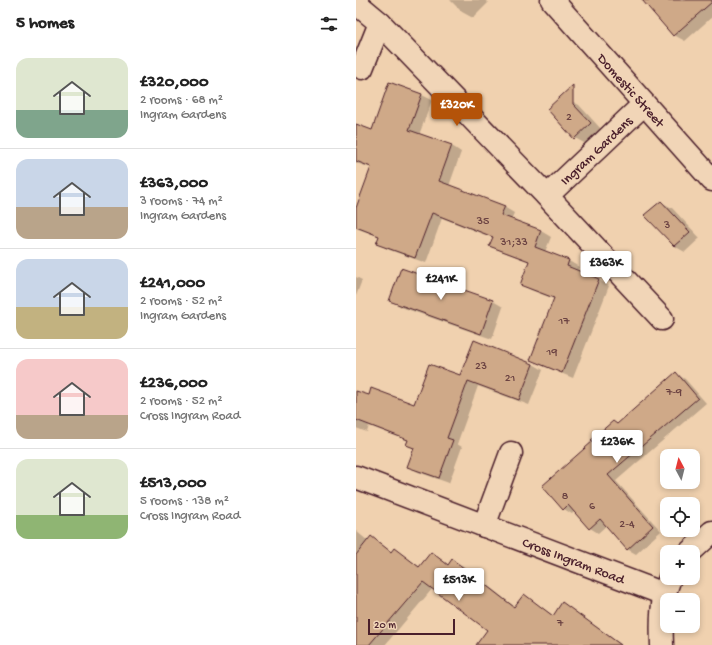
<!DOCTYPE html>
<meta charset="utf-8">
<style>
body{margin:0;font-family:"Gochi Hand",sans-serif;background:#f2f2f2;color:#222;height:100vh;display:flex;flex-direction:column;font-size:15px;white-space:nowrap}
*{box-sizing:border-box;margin:0}
p{font-size:13px;color:#767676}
.icon{flex:none;width:22px;height:22px;fill:none;stroke:currentColor;stroke-width:2;stroke-linecap:round;stroke-linejoin:round}
.map{position:relative;flex:1;overflow:hidden}
.sheet{display:flex;flex-direction:column;background:#fff;width:356px}
.sheet>*{flex:none}
.needle{width:26px;rotate:353deg}
.buttons{position:absolute;left:304px;top:449px;display:grid;gap:8px}
.buttons a{display:grid;place-items:center;width:40px;height:40px;border-radius:8px;background:#fff;box-shadow:0 2px 6px #0003;font-size:20px}
.scale{position:absolute;left:12px;bottom:10px;width:87px;box-sizing:border-box;padding-left:4px;border:2px solid #4a1f2b;border-top:0;font-size:11px;line-height:14px;white-space:nowrap;color:#4a1f2b;-webkit-text-stroke:3px #f1d5b7;paint-order:stroke}
.price{position:absolute;translate:-50% -34px;padding:0 9px;border-radius:4px;background:#fff;color:#222;font-size:13px;line-height:26px;filter:drop-shadow(0 1px 2px #0008)}
.price::after{content:'';position:absolute;left:50%;top:24px;width:12px;height:9px;margin-left:-6px;background:inherit;clip-path:polygon(0 0,100% 0,50% 100%)}
.price.on{background:#b45309;color:#fff}
ul{padding:0;list-style:none}
li{display:flex;align-items:center;gap:12px;height:100px;padding:0 16px}
li+li{border-top:1px solid #e0e0e0}
li span{display:grid;place-items:center;flex:none;width:112px;height:80px;border-radius:12px;color:#555}
li>.icon{margin-inline-start:auto}
span .icon{width:48px;height:48px;fill:#fffc;stroke-width:1}
li b{font-size:17px}
h2{display:flex;justify-content:space-between;align-items:center;height:48px;padding:0 16px;font-size:17px}
main{display:flex;flex:1;min-height:0}
.map>svg:first-child{display:block}
.shadow{fill:#0003}
.building{fill:#cfa988;stroke:#4a1f2b}
.lines{fill:none;stroke-linecap:round;stroke-linejoin:round}
.street-casing{stroke:#4a1f2b;stroke-width:25}
.secondary-casing{stroke:#4a1f2b;stroke-width:25}
.street{stroke:#f1d5b7;stroke-width:22}
.secondary{stroke:#f1d5b7;stroke-width:22}
.labels{text-anchor:middle;stroke-width:3;stroke-linejoin:round;paint-order:stroke}
.number-label{font-size:12px;fill:#6b4242}
.street-label{font-size:14px;fill:#4a1f2b;stroke:#f1d5b7}
</style>
<main>
<section class="sheet">
<h2>5 homes<svg class="icon" aria-label="filters" viewBox="0 0 24 24"><path d="M4 7h16M4 17h16"/><circle cx="9" cy="7" r="2"/><circle cx="15" cy="17" r="2"/></svg></h2>
<ul>
<li><span style="background:linear-gradient(#dfe7d0 65%,#7fa58c 0)"><svg class="icon" aria-label="home" viewBox="0 0 24 24"><path d="M3 11l9-7 9 7M6 9v11h12V9"/></svg></span><div><b>£320,000</b><p>2 rooms · 68 m²</p><p>Ingram Gardens</p></div></li>
<li><span style="background:linear-gradient(#c9d6e8 60%,#b9a48a 0)"><svg class="icon" aria-label="home" viewBox="0 0 24 24"><path d="M3 11l9-7 9 7M6 9v11h12V9"/></svg></span><div><b>£363,000</b><p>3 rooms · 74 m²</p><p>Ingram Gardens</p></div></li>
<li><span style="background:linear-gradient(#c9d6e8 60%,#c2b280 0)"><svg class="icon" aria-label="home" viewBox="0 0 24 24"><path d="M3 11l9-7 9 7M6 9v11h12V9"/></svg></span><div><b>£241,000</b><p>2 rooms · 52 m²</p><p>Ingram Gardens</p></div></li>
<li><span style="background:linear-gradient(#f6c9c9 70%,#b9a48a 0)"><svg class="icon" aria-label="home" viewBox="0 0 24 24"><path d="M3 11l9-7 9 7M6 9v11h12V9"/></svg></span><div><b>£236,000</b><p>2 rooms · 52 m²</p><p>Cross Ingram Road</p></div></li>
<li><span style="background:linear-gradient(#dfe7d0 70%,#8fb573 0)"><svg class="icon" aria-label="home" viewBox="0 0 24 24"><path d="M3 11l9-7 9 7M6 9v11h12V9"/></svg></span><div><b>£513,000</b><p>5 rooms · 138 m²</p><p>Cross Ingram Road</p></div></li>
</ul>
</section>
<div class="map">
<svg width="356" height="645" viewBox="0 0 356 645">
<rect width="100%" height="100%" fill="#f0d1af"/>
<filter id="ink" filterUnits="userSpaceOnUse"><feTurbulence type="fractalNoise" baseFrequency=".025" numOctaves="2"/><feDisplacementMap in="SourceGraphic" scale="8" xChannelSelector="R" yChannelSelector="G"/><feConvolveMatrix kernelMatrix="1 2 1 2 8 2 1 2 1" color-interpolation-filters="sRGB"/></filter>
<g filter="url(#ink)">
<g class="shadow">
<polygon points="94,0 129,0 132,3 117,18 106,12"/>
<polygon points="287,0 356,0 356,17 329,41 318,35"/>
<polygon points="66,95 76,100 63,135 96,146 105,152 93,186 148,207 158,213 155,220 185,231 195,237 189,252 213,261 223,267 221,271 243,280 253,286 217,378 185,365 175,359 198,299 175,290 165,284 174,262 145,251 135,245 137,238 86,218 70,263 31,249 21,243 24,237 0,228 0,211 16,168 0,163 0,126 17,132"/>
<polygon points="212,99 223,105 245,129 230,144 219,138"/>
<polygon points="305,202 316,208 344,238 329,252 318,246"/>
<polygon points="46,269 137,301 147,307 136,339 45,307 35,300"/>
<polygon points="0,277 6,280 0,296"/>
<polygon points="177,364 187,370 173,405 122,386 101,444 106,447 93,483 62,472 52,466 59,449 51,445 53,441 13,426 11,432 0,428 0,392 13,397 58,405 105,377"/>
<polygon points="320,374 329,379 350,403 260,481 305,531 280,554 271,549 251,525 242,533 234,528 219,511 216,514 208,509 262,425"/>
<polygon points="0,531 12,541 15,537 36,552 38,549 64,567 75,553 93,565 96,560 107,566 159,607 168,595 198,616 207,603 217,610 266,645 121,645 132,630 77,588 29,645 0,645"/>
</g>
<g class="building">
<polygon points="286,0 356,0 356,2 317,36"/>
<polygon points="33,82 66,94 53,130 96,145 83,181 149,206 145,215 185,230 179,247 213,260 211,266 243,279 206,373 174,360 198,298 164,285 173,261 133,246 137,237 76,213 59,258 20,244 23,236 0,227 0,208 15,167 0,161 0,124 16,130"/>
<polygon points="217,85 217,104 235,123 218,139 191,109"/>
<polygon points="305,201 334,232 318,246 288,215"/>
<polygon points="45,268 137,300 125,334 33,301"/>
<polygon points="118,340 177,364 163,400 112,381 91,438 97,440 83,478 51,467 58,448 50,445 52,440 0,420 0,391 13,395 15,388 58,404 73,364 104,375"/>
<polygon points="320,372 342,398 252,475 297,526 271,550 244,519 233,529 212,505 207,510 186,486 237,441 235,440 257,421 261,424"/>
<polygon points="15,536 35,552 38,548 63,567 75,552 92,565 96,559 158,607 168,594 197,616 206,602 265,645 120,645 131,630 67,582 13,645 0,645 0,555"/>
</g>
<g class="lines">
<defs>
<g id="street">
<polyline points="0,3 24,23 191,196 306,319"/>
<polyline points="6,68 24,23"/>
<path id="s1" d="M 191,196 L 288,104"/>
<path id="s2" d="M 0,477 L 308,594"/>
<polyline points="128,526 155,453"/>
<polyline points="334,552 356,532"/>
<path d="M 306,645 C 305,621 305,601 314,578"/>
</g>
<g id="secondary">
<path id="s3" d="M 196,0 L 356,180"/>
</g>
</defs>
<use href="#street" class="street-casing"/>
<use href="#secondary" class="secondary-casing"/>
<use href="#street" class="street"/>
<use href="#secondary" class="secondary"/>
</g>
</g>
<g class="labels">
<g class="number-label">
<text x="213" y="120">2</text>
<text x="127" y="224">35</text>
<text x="311" y="228">3</text>
<text x="158" y="245">31;33</text>
<text x="208" y="324">17</text>
<text x="196" y="355">19</text>
<text x="125" y="369">23</text>
<text x="154" y="381">21</text>
<text x="318" y="395">7-9</text>
<text x="209" y="499">8</text>
<text x="236" y="509">6</text>
<text x="271" y="527">2-4</text>
<text x="204" y="626">7</text>
</g>
<g class="street-label">
<text dy="5" stroke="none"><textPath href="#s3" startOffset="120">Domestic Street</textPath></text>
<text dy="5" stroke="none"><textPath href="#s1" startOffset="67">Ingram Gardens</textPath></text>
<text dy="5" stroke="none"><textPath href="#s2" startOffset="233">Cross Ingram Road</textPath></text>
</g>
</g>
</svg>
<div class="buttons">
<a><svg class="needle" viewBox="-14 -14 28 28"><path d="M0-13l5 13h-10z" fill="#e53935"/><path d="M0 13l5-13h-10z" fill="#767676"/></svg></a>
<a><svg class="icon" aria-label="locate" viewBox="0 0 24 24"><circle cx="12" cy="12" r="6"/><path d="M12 2v4M12 18v4M2 12h4M18 12h4"/></svg></a>
<a>+</a>
<a>−</a>
</div>
<div class="scale">20 m</div>
<b class="price on" style="left:101px;top:127px">£320K</b>
<b class="price" style="left:250px;top:285px">£363K</b>
<b class="price" style="left:85px;top:301px">£241K</b>
<b class="price" style="left:261px;top:464px">£236K</b>
<b class="price" style="left:103px;top:602px">£513K</b>
</div>
</main>
